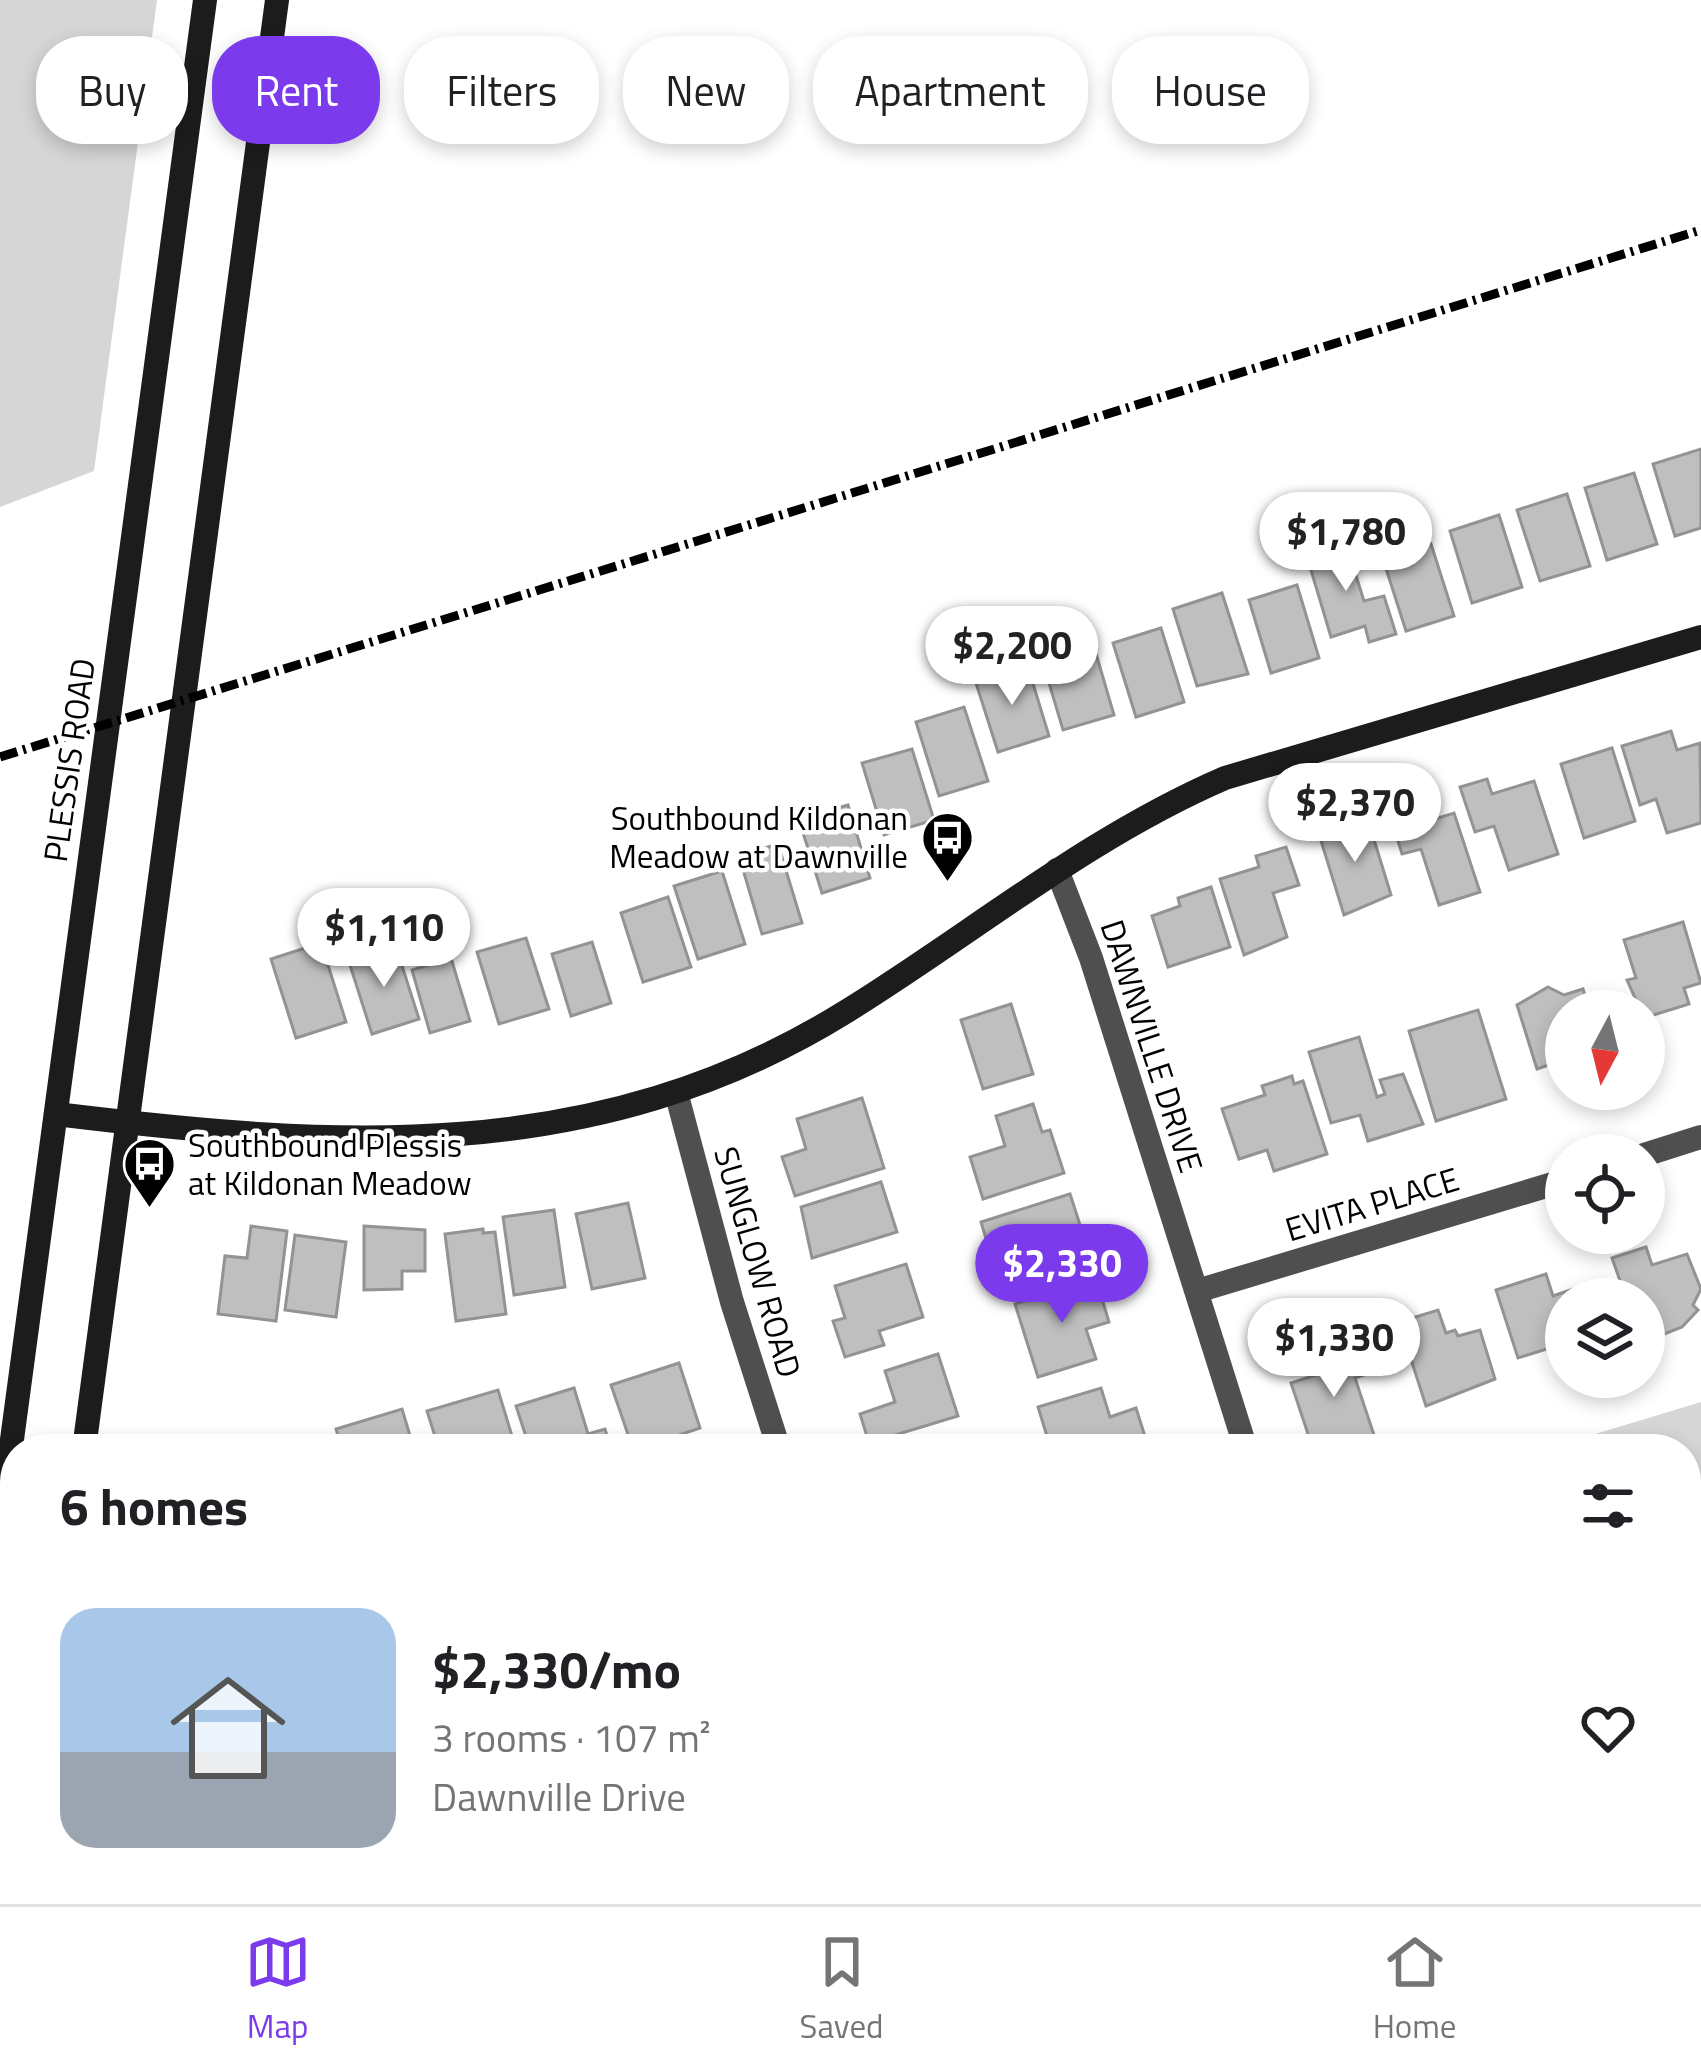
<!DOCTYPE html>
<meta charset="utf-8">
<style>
body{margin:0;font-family:"Titillium Web",sans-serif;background:#f2f2f2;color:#202124;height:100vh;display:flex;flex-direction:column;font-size:45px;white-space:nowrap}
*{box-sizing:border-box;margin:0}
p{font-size:39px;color:#757577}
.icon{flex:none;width:66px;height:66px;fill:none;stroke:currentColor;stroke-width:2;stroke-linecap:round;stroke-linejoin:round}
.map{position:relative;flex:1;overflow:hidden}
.sheet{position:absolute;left:0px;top:1434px;width:1701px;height:471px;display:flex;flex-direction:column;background:#fff;border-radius:48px 48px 0 0;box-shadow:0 6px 18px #0003}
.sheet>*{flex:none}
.hud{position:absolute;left:36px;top:36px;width:1629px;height:108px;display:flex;gap:24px}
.needle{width:78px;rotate:187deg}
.buttons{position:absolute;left:1545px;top:990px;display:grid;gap:24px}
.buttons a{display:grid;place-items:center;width:120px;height:120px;border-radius:50%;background:#fff;box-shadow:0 6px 18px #0003;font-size:60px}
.price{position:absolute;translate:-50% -102px;padding:0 27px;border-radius:42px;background:#fff;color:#222;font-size:39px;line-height:78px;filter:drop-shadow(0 3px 6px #0008)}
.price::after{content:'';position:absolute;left:50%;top:72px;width:36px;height:27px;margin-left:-18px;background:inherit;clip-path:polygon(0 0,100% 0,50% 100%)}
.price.on{background:#7c3aed;color:#fff}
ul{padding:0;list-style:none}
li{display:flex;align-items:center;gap:36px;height:300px;padding:0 60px}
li+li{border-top:3px solid #e0e0e0}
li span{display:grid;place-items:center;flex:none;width:336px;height:240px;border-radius:36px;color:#555}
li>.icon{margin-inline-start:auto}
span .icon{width:144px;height:144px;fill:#fffc;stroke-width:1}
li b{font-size:51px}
h2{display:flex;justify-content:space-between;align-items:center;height:144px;padding:0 60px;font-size:51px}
.tag{padding:0 42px;border-radius:48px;background:#fff;box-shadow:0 6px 18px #0003;font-size:42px;line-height:108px}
.tag.on{background:#7c3aed;color:#fff}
.dock{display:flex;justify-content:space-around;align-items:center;height:168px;border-top:3px solid #e0e0e0;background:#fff;font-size:33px;color:#757577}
.dock a{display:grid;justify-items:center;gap:6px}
.dock .on{color:#7c3aed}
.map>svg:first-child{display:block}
.green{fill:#d6d6d6}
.building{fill:#bfbfbf;stroke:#939393;stroke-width:3}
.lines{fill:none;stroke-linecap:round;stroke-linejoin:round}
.street{stroke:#4f4f4f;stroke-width:24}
.secondary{stroke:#1c1c1c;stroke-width:24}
.rail{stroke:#000;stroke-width:9;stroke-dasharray:18 6 3 6;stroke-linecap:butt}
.labels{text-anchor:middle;stroke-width:9;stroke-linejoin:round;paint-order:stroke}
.street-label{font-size:33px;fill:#000;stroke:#fff}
.poi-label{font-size:33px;fill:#000;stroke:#fff;text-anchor:end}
</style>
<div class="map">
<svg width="1701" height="1904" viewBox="0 0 1701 1904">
<rect width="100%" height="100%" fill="#fff"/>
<g class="green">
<polygon points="0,0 157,0 94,471 0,507"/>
<polygon points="1701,1402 1701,1904 1370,1904 1371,1890 1686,1890 1686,1449 1546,1449"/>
</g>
<g class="building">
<polygon points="1701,449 1701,528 1675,536 1653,464"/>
<polygon points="1634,473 1657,544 1607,560 1585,488"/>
<polygon points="1567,494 1590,566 1540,581 1517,510"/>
<polygon points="1499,515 1522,587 1472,603 1450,531"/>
<polygon points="1344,538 1364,601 1384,596 1396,634 1369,642 1365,626 1331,637 1305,550"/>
<polygon points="1431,544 1454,616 1406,631 1383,559"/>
<polygon points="1297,585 1319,658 1271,673 1249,600"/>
<polygon points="1222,593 1248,674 1197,686 1173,609"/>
<polygon points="1161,628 1184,702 1136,717 1113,643"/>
<polygon points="1092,640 1114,715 1063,730 1041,656"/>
<polygon points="1027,664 1049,736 998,752 975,680"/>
<polygon points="964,707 988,781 939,796 916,722"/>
<polygon points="1671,731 1677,750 1700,743 1701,823 1667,833 1656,799 1640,805 1622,746"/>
<polygon points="1612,748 1635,821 1584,838 1561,764"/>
<polygon points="912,749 934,820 884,835 862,763"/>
<polygon points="1487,779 1492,794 1534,781 1558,854 1509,870 1494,826 1475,832 1460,787"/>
<polygon points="848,805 870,878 822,893 799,820"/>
<polygon points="1417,809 1422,823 1454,813 1480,892 1439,905 1421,849 1402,854 1391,818"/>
<polygon points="1367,817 1391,895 1344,915 1318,831"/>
<polygon points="778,844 802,923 762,934 739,856"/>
<polygon points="1286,847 1299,885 1273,893 1287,937 1244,955 1220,879 1259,867 1256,856"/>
<polygon points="722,871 745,944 698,959 674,886"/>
<polygon points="1211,887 1230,947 1168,967 1152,916 1180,906 1178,898"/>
<polygon points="668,897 691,967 643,982 621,913"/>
<polygon points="1683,922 1701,983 1684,988 1689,1004 1644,1018 1627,980 1636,978 1624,940"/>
<polygon points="526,938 549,1009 499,1024 477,952"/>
<polygon points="592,942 611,1003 571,1016 552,954"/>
<polygon points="321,943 346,1022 296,1038 271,959"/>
<polygon points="396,947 419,1019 372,1034 349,962"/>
<polygon points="451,958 470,1021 430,1033 412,970"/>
<polygon points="1548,987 1564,995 1583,989 1590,1011 1566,1011 1566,1070 1563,1060 1537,1069 1517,1005"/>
<polygon points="1011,1004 1033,1074 983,1089 961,1020"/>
<polygon points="1478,1010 1506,1099 1436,1121 1409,1031"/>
<polygon points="1359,1037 1377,1097 1385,1094 1380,1080 1403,1074 1423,1124 1368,1141 1360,1115 1331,1123 1309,1052"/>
<polygon points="1292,1076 1294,1084 1303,1081 1327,1154 1274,1171 1267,1150 1239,1159 1222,1109 1265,1095 1262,1086"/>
<polygon points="862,1098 884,1168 795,1196 782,1157 806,1149 797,1119"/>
<polygon points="1033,1104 1042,1132 1050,1130 1064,1173 983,1199 970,1157 1005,1146 996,1116"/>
<polygon points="881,1182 897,1232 812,1258 801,1207"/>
<polygon points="1070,1194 1083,1234 1055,1243 1057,1249 1050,1251 1058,1277 1003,1295 981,1222"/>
<polygon points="628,1203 645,1278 592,1289 576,1214"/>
<polygon points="554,1210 565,1287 514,1295 503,1217"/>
<polygon points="251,1226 287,1231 276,1321 218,1314 225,1256 247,1258"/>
<polygon points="364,1226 425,1230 425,1271 402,1271 402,1289 364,1290"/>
<polygon points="483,1229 483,1233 495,1232 506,1314 456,1321 445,1234"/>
<polygon points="295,1235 346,1242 336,1317 285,1310"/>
<polygon points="1646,1247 1652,1265 1687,1254 1701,1289 1693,1305 1698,1310 1682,1327 1652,1339 1644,1299 1637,1291 1625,1295 1612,1258"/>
<polygon points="906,1264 923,1317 879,1331 884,1345 845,1357 833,1321 845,1318 835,1286"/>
<polygon points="1546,1274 1553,1296 1579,1287 1583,1299 1566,1299 1566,1343 1518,1358 1496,1290"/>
<polygon points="1096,1279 1109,1322 1086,1329 1096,1359 1038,1377 1015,1304"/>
<polygon points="1438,1310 1446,1333 1455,1330 1458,1336 1480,1330 1495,1379 1426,1406 1399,1322"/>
<polygon points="1352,1338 1364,1375 1355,1378 1375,1438 1341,1449 1313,1449 1291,1383 1322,1373 1315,1350"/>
<polygon points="938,1354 958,1416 869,1443 860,1414 895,1402 885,1371"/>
<polygon points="679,1363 700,1428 679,1435 673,1440 676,1449 633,1449 611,1385"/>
<polygon points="574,1388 588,1434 605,1429 611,1449 530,1449 516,1406"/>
<polygon points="1101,1388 1110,1417 1136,1408 1149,1449 1051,1449 1038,1407"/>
<polygon points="498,1390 516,1449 439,1449 427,1411"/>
<polygon points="402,1409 414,1449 342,1449 336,1429"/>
<polygon points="311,1890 298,1904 222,1904 208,1891"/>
<polygon points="347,1890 402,1892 401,1904 345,1904"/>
<polygon points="431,1890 491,1890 496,1904 415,1904 412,1897"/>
<polygon points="518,1890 615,1890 616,1891 601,1904 536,1904"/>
<polygon points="709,1890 776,1890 774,1904 707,1904"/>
<polygon points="980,1890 1061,1890 1060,1901"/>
<polygon points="1153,1890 1230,1890 1228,1902"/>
</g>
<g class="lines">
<g class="street">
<polyline points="1057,870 1091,958 1246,1449"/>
<polyline points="676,1092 732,1302 779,1449"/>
<polyline points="1644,1155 1701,1137"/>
<polyline points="1197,1291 1566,1180"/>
<polyline points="1332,1890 1332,1904"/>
<polyline points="884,1904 886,1890"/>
</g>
<g class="secondary">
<path d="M 56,1114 C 335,1148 596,1167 847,1011 C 973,933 1088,837 1225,778 L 1701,637"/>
<polyline points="84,1449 277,0"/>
<polyline points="0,1529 205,0"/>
<polyline points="22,1904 24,1890"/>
</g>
<polyline class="rail" points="0,757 1701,230"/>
</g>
<defs>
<symbol id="bus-pin" viewBox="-11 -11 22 30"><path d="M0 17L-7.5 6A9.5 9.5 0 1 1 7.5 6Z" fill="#000" stroke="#fff"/><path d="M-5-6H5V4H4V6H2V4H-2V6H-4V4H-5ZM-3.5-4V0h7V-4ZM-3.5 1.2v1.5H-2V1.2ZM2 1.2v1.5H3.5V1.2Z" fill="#fff"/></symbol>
</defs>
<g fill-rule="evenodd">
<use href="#bus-pin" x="918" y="808" width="59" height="81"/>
<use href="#bus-pin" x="120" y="1134" width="59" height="81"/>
</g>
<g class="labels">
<g class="street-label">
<text transform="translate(69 760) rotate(-82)" y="12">PLESSIS ROAD</text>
<text transform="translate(1152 1046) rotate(72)" y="12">DAWNVILLE DRIVE</text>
<text transform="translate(1372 1204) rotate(-17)" y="12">EVITA PLACE</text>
<text transform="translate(758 1262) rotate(74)" y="12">SUNGLOW ROAD</text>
</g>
<g class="poi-label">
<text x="908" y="830">Southbound Kildonan<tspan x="908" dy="38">Meadow at Dawnville</tspan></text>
<text x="188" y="1157" text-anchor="start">Southbound Plessis<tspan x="188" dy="38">at Kildonan Meadow</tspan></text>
</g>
</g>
</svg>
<div class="buttons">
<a><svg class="needle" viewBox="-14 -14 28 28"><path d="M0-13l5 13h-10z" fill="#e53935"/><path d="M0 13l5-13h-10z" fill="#757577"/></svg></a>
<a><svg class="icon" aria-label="locate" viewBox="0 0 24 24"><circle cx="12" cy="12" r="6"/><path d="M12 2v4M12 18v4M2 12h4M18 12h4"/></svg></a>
<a><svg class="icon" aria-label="layers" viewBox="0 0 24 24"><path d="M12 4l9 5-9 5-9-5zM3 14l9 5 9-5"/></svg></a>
</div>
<b class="price" style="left:1346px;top:594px">$1,780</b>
<b class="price" style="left:1012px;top:708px">$2,200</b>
<b class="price" style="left:1355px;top:865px">$2,370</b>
<b class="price" style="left:384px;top:990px">$1,110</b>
<b class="price on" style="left:1062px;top:1326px">$2,330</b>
<b class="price" style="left:1334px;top:1400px">$1,330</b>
<div class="hud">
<a class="tag">Buy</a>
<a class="tag on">Rent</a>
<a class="tag">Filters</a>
<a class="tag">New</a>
<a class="tag">Apartment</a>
<a class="tag">House</a>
</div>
<section class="sheet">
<h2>6 homes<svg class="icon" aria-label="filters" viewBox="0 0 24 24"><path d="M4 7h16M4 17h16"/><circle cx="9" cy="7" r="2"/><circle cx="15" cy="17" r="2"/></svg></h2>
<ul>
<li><span style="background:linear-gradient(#a9c7e8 60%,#9aa5b1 0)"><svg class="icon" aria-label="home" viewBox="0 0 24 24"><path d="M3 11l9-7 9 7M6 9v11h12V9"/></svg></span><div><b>$2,330/mo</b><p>3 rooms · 107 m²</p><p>Dawnville Drive</p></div><svg class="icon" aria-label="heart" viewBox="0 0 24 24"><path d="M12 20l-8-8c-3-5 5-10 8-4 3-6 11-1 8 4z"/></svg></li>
</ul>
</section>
</div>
<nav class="dock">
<a class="on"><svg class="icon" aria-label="map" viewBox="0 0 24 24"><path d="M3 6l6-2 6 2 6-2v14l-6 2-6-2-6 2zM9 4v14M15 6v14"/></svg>Map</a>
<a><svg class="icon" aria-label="saved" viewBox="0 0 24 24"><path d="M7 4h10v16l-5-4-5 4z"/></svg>Saved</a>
<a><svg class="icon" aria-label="home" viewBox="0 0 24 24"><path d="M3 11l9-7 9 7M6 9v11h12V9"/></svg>Home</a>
</nav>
